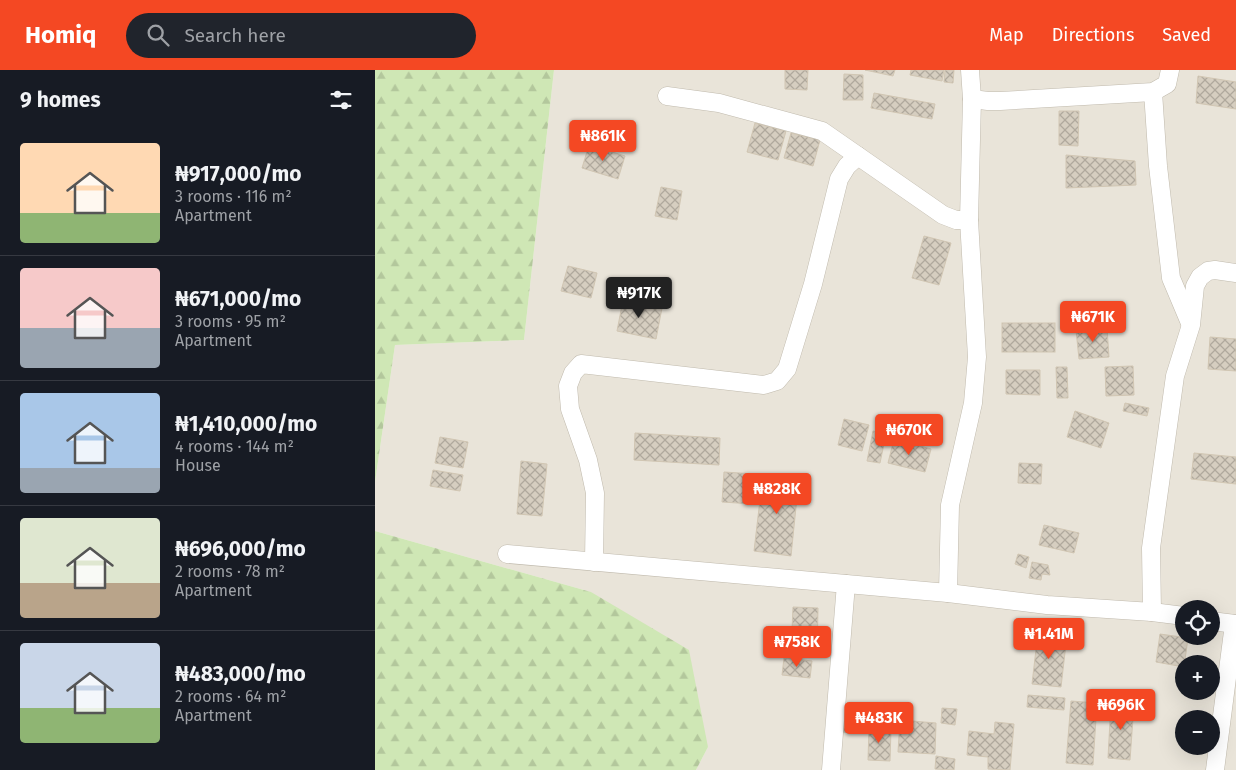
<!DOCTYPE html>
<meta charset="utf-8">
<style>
body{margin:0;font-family:"Fira Sans",sans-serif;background:#20242c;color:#f1f3f6;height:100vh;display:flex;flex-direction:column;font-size:19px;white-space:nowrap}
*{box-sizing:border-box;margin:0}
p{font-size:16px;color:#9ea1a6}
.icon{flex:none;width:28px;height:28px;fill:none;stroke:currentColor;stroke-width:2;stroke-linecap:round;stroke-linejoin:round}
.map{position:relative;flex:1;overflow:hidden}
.details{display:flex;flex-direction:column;background:#171b24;width:375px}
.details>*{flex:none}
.tools{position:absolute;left:800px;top:530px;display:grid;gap:10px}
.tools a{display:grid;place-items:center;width:45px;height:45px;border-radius:50%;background:#171b24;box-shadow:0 5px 20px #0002;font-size:25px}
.price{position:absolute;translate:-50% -42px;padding:0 11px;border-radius:5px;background:#f44823;color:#fff;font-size:16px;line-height:32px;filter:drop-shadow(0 1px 2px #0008)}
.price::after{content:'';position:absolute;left:50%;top:30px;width:15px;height:11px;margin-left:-8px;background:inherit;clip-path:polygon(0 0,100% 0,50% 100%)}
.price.active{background:#222;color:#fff}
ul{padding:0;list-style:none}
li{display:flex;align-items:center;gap:15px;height:125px;padding:0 20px}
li+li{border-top:1px solid #363941}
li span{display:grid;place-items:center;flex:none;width:140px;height:100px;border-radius:5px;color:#555}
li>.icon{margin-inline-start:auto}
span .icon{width:60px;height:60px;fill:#fffc;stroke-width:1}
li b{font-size:21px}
h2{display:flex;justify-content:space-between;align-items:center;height:60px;padding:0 20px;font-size:21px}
header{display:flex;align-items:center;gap:30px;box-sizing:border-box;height:70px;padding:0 25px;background:#f44823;color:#fff}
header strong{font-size:24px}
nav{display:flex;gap:28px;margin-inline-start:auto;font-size:18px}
.search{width:350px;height:45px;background:#20242c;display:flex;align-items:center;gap:12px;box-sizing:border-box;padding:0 18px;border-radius:28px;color:#9ea1a6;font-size:19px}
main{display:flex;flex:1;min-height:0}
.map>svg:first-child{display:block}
.residential{fill:#e9e4d9;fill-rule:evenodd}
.forest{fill:url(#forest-firs)}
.building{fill:url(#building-cross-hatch);stroke:#d1c6b3}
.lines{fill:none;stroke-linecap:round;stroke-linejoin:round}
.minor-casing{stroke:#c0baad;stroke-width:19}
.minor{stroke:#fff;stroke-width:18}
</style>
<header>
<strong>Homiq</strong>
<div class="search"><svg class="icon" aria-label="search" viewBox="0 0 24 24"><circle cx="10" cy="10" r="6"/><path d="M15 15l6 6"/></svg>Search here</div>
<nav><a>Map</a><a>Directions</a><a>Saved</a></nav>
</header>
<main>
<section class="details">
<h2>9 homes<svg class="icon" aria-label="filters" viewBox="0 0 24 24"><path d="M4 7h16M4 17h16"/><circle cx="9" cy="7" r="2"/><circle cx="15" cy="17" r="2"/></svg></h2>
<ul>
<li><span style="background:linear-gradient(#ffd9b3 70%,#8fb573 0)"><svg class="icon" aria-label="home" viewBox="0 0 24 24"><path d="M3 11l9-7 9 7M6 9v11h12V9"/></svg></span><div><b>₦917,000/mo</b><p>3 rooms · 116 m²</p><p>Apartment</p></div></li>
<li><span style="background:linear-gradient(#f6c9c9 60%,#9aa5b1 0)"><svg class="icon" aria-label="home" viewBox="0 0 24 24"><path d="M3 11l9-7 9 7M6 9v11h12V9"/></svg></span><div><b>₦671,000/mo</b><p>3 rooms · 95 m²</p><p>Apartment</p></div></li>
<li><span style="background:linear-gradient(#a9c7e8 75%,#9aa5b1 0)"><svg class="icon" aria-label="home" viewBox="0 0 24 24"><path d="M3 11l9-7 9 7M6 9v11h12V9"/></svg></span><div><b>₦1,410,000/mo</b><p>4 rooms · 144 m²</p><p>House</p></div></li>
<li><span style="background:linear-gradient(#dfe7d0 65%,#b9a48a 0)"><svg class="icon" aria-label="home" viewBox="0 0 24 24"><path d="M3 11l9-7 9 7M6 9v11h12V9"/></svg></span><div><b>₦696,000/mo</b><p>2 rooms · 78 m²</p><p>Apartment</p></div></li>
<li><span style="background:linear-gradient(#c9d6e8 65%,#8fb573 0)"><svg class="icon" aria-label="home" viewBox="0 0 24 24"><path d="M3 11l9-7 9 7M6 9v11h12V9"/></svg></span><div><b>₦483,000/mo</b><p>2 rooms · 64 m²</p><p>Apartment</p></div></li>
</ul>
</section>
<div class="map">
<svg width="861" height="700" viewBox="0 0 861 700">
<defs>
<pattern id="forest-firs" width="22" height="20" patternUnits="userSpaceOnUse" patternTransform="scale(1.25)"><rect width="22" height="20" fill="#cfe7b5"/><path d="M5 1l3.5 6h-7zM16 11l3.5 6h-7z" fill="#b3c79c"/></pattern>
<pattern id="building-cross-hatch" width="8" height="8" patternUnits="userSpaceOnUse" patternTransform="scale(1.25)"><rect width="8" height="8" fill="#d6cec0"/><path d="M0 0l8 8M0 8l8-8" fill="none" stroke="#b0a99d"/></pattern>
</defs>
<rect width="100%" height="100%" fill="#f5f2eb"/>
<path class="residential" d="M 179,0 L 861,0 L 861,700 L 321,700 L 333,677 L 216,522 L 0,461 L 0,412 L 20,275 L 149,270 ZM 809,539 L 836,539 L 836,566 L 809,566 ZM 809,594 L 836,594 L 836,621 L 809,621 ZM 809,649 L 836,649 L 836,676 L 809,676 Z"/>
<g class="forest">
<polygon points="0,0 179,0 149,270 20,275 0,412"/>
<polygon points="0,461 216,522 314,580 333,677 321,700 0,700"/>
</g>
<g class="building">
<polygon points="410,0 433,0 432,20 410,19"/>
<polygon points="490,0 520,0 518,6"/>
<polygon points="536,0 569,0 567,11 535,5"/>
<polygon points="570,0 579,0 578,13 569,12"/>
<polygon points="469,4 488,5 488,30 468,30"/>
<polygon points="823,6 861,12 861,39 821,33"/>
<polygon points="499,23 560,34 557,49 496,38"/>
<polygon points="684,41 704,41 703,76 684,75"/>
<polygon points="380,53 411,61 403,90 372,82"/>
<polygon points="416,63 445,70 438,96 409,88"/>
<polygon points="214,75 250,86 243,109 207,98"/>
<polygon points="691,85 760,91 761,115 691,118"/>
<polygon points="286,117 307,121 302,150 280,146"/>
<polygon points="549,166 576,173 564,215 537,208"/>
<polygon points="193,196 222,203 216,228 186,221"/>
<polygon points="248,230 287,238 281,269 242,261"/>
<rect x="627" y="253" width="53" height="29"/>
<polygon points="732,258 734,287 704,289 701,260"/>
<polygon points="835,267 861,269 861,301 833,299"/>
<polygon points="758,296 759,325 731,326 730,297"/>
<polygon points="681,297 692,297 693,328 682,328"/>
<polygon points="631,300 665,300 665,325 631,324"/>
<polygon points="750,333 774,338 772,346 748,341"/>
<polygon points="700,341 734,353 726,378 692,367"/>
<polygon points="469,349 494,355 487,381 463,375"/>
<polygon points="498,361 511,364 505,393 492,391"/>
<polygon points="260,363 345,368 344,395 259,390"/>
<polygon points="65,367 93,372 88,398 60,393"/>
<polygon points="519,369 556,379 550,402 513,393"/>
<polygon points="819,383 861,387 861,414 816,409"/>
<polygon points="146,391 172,394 167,446 142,444"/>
<polygon points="644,393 667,394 666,414 643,413"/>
<polygon points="58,400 88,405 85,421 55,416"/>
<polygon points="349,402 380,404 378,434 347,432"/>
<polygon points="388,404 424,408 416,486 379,481"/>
<polygon points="669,455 704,463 699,483 664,475"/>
<polygon points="643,484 654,487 651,498 640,494"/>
<polygon points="657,492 673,495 675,505 667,504 666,510 654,508"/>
<polygon points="418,537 443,538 442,584 416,584"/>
<polygon points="663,562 692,565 686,617 657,614"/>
<polygon points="785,564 813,568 809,597 781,592"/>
<polygon points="409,588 437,591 435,608 407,605"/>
<polygon points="653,625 690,628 689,640 652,637"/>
<polygon points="696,631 722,633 718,695 691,693"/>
<polygon points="736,632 759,634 755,690 733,688"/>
<polygon points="567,638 582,639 580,655 566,653"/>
<polygon points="525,650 561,653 560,684 523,682"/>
<polygon points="468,651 478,652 476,663 466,662"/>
<polygon points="620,652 639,654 635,700 613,699 613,687 592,685 594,661 619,664"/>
<polygon points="494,658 516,659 515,691 493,690"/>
<polygon points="561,686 580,689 579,700 560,699"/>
</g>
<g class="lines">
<defs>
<g id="minor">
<polyline points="595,0 597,29"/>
<polyline points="778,22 783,96 796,208 815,253"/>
<polyline points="292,26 344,33 447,61 568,145 581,150 594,150"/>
<polyline points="132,484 573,523 672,535 777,542 809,546"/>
<polyline points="219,492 220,423 213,390 195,339 193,316 198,303 206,294 389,315 402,311 412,299 438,214 464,109 472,96 483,86"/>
<polyline points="573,523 575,435 598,333 602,287 594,150 597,29 613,31 625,31 778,22 792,14 795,0"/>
<polyline points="777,542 776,478 800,306 816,255 820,216 825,207 833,201 840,200 861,203"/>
<polyline points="836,551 861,554"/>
<polyline points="456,700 471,514"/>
<polyline points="840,700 859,554"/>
</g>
</defs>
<use href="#minor" class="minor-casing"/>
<use href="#minor" class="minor"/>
</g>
</svg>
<div class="tools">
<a><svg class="icon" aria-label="locate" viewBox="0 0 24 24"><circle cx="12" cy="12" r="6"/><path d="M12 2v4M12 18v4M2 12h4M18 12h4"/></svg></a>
<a>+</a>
<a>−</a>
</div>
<b class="price" style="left:228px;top:92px">₦861K</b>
<b class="price active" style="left:264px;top:249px">₦917K</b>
<b class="price" style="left:718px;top:273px">₦671K</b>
<b class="price" style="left:534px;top:386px">₦670K</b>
<b class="price" style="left:402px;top:445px">₦828K</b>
<b class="price" style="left:674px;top:590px">₦1.41M</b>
<b class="price" style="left:422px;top:598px">₦758K</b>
<b class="price" style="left:746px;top:661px">₦696K</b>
<b class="price" style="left:504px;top:674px">₦483K</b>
</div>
</main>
